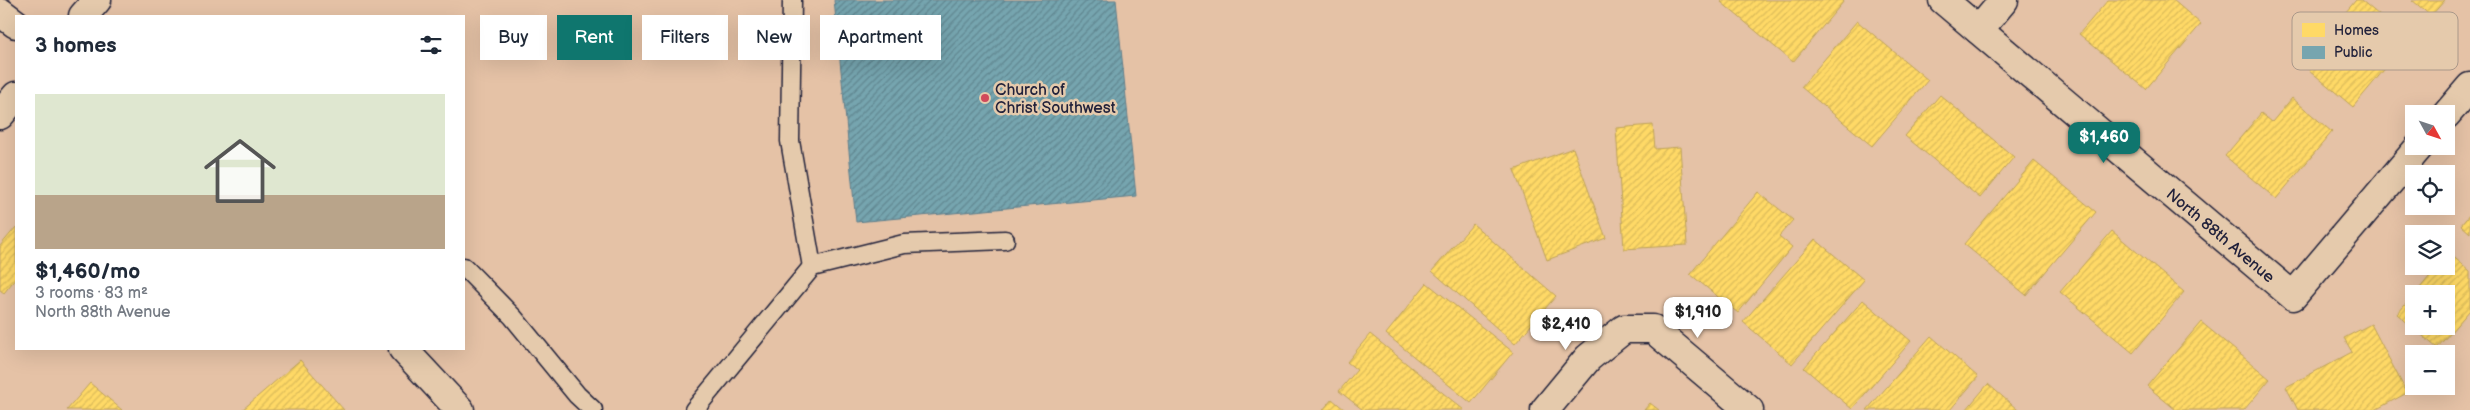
<!DOCTYPE html>
<meta charset="utf-8">
<style>
body{margin:0;font-family:"Balsamiq Sans",sans-serif;background:#f2f2f3;color:#1f2937;height:100vh;display:flex;flex-direction:column;font-size:19px;white-space:nowrap}
*{box-sizing:border-box;margin:0}
p{font-size:16px;color:#747a83}
.icon{flex:none;width:28px;height:28px;fill:none;stroke:currentColor;stroke-width:2;stroke-linecap:round;stroke-linejoin:round}
.map{position:relative;flex:1;overflow:hidden}
.panel{position:absolute;left:15px;top:15px;width:450px;height:335px;display:flex;flex-direction:column;background:#fff;border-radius:0px;box-shadow:0 5px 20px #0002}
.panel>*{flex:none}
.top-card{position:absolute;left:480px;top:15px;width:475px;height:45px;display:flex;gap:10px}
.needle{width:32px;rotate:130deg}
.controls{position:absolute;left:2405px;top:105px;display:grid;gap:10px}
.controls a{display:grid;place-items:center;width:50px;height:50px;border-radius:0px;background:#fff;box-shadow:0 5px 20px #0002;font-size:25px}
.price{position:absolute;translate:-50% -42px;padding:0 11px;border-radius:10px;background:#fff;color:#222;font-size:16px;line-height:32px;filter:drop-shadow(0 1px 2px #0008)}
.price::after{content:'';position:absolute;left:50%;top:30px;width:15px;height:11px;margin-left:-8px;background:inherit;clip-path:polygon(0 0,100% 0,50% 100%)}
.price.on{background:#0f766e;color:#fff}
ul{padding:0;list-style:none}
li{display:grid;align-content:center;gap:10px;height:265px;padding:0 20px}
li span{display:grid;place-items:center;height:155px;border-radius:0px;color:#555}
li>.icon{margin-inline-start:auto}
span .icon{width:90px;height:90px;fill:#fffc;stroke-width:1}
li b{font-size:21px}
h2{display:flex;justify-content:space-between;align-items:center;height:60px;padding:0 20px;font-size:21px}
.pill{padding:0 18px;border-radius:0px;background:#fff;box-shadow:0 5px 20px #0002;font-size:18px;line-height:45px}
.pill.on{background:#0f766e;color:#fff}
.map>svg:first-child{display:block}
.homes{fill:url(#homes-hatch);stroke:#bda259}
.public{fill:url(#public-hatch);stroke:#5d7e8c}
.lines{fill:none;stroke-linecap:round;stroke-linejoin:round}
.service-casing{stroke:#22223b;stroke-width:21}
.minor-casing{stroke:#22223b;stroke-width:31}
.tertiary-casing{stroke:#22223b;stroke-width:31}
.secondary-casing{stroke:#22223b;stroke-width:31}
.service{stroke:#e5caac;stroke-width:18}
.minor{stroke:#e5caac;stroke-width:28}
.tertiary{stroke:#e5caac;stroke-width:28}
.secondary{stroke:#e5caac;stroke-width:28}
.poi-dot{fill:#d1495b;stroke:#e5caac;stroke-width:2}
.labels{text-anchor:middle;stroke-width:5;stroke-linejoin:round;paint-order:stroke}
.poi-label{font-size:16px;fill:#22223b;stroke:#e5caac;text-anchor:start}
.street-label{font-size:16px;fill:#22223b;stroke:#e5caac}
.key{fill:#e5caac;stroke:#aa988a;stroke-width:1}
.key-label{font-size:14px;fill:#22223b}
</style>
<div class="map">
<svg width="2470" height="410" viewBox="0 0 2470 410">
<defs>
<pattern id="homes-hatch" width="6" height="6" patternUnits="userSpaceOnUse" patternTransform="scale(1.25)"><rect width="6" height="6" fill="#ffd966"/><path d="M-1 1l2-2M0 6l6-6M5 7l2-2" fill="none" stroke="#daba59"/></pattern>
<pattern id="public-hatch" width="6" height="6" patternUnits="userSpaceOnUse" patternTransform="scale(1.25)"><rect width="6" height="6" fill="#76a5af"/><path d="M-1 1l2-2M0 6l6-6M5 7l2-2" fill="none" stroke="#608690"/></pattern>
</defs>
<rect width="100%" height="100%" fill="#e5c2a6"/>
<filter id="ink" filterUnits="userSpaceOnUse"><feTurbulence type="fractalNoise" baseFrequency=".02" numOctaves="2"/><feDisplacementMap in="SourceGraphic" scale="10" xChannelSelector="R" yChannelSelector="G"/><feConvolveMatrix kernelMatrix="1 2 1 2 8 2 1 2 1" color-interpolation-filters="sRGB"/></filter>
<g filter="url(#ink)">
<g class="homes">
<polygon points="1723,0 1843,0 1844,1 1793,62 1721,2"/>
<polygon points="2108,0 2173,0 2201,24 2146,89 2079,34"/>
<polygon points="2356,0 2361,0 2409,40 2353,107 2302,64"/>
<polygon points="2412,0 2445,0 2431,16"/>
<polygon points="1857,21 1928,80 1872,146 1801,87"/>
<polygon points="1940,95 2014,157 1980,198 1905,136"/>
<polygon points="2292,98 2332,132 2276,199 2225,156 2261,113 2272,122"/>
<polygon points="1653,125 1655,149 1680,147 1687,245 1624,249 1616,128"/>
<polygon points="1573,148 1606,238 1547,260 1514,170"/>
<polygon points="2034,161 2096,212 2026,295 1964,244"/>
<polygon points="1758,192 1793,220 1779,236 1792,247 1738,313 1690,274"/>
<polygon points="2470,214 2470,233 2461,225"/>
<polygon points="1473,224 1556,296 1515,344 1432,271"/>
<polygon points="16,227 16,278 4,293 0,290 0,246"/>
<polygon points="2112,231 2184,292 2133,353 2060,292"/>
<polygon points="1815,239 1864,280 1792,364 1743,322"/>
<polygon points="2449,253 2470,271 2470,310 2437,348 2397,314 2414,295 2414,326 2446,326 2446,294 2415,294 2438,266 2446,266 2446,256"/>
<polygon points="1427,283 1513,352 1471,403 1386,334"/>
<polygon points="1863,300 1911,341 1852,409 1804,368"/>
<polygon points="2201,322 2270,379 2244,410 2176,410 2147,386"/>
<polygon points="2371,324 2407,393 2375,410 2298,410 2286,387 2352,352 2344,338"/>
<polygon points="1370,334 1464,410 1363,410 1339,391 1357,370 1347,362"/>
<polygon points="1931,336 1978,377 1950,410 1867,410"/>
<polygon points="300,360 344,410 242,410"/>
<polygon points="90,383 122,410 67,410"/>
<polygon points="1988,384 2018,410 1966,410"/>
<polygon points="1332,399 1345,410 1323,410"/>
<polygon points="1650,403 1659,410 1644,410"/>
</g>
<polygon class="public" points="834,0 1116,0 1136,196 856,222"/>
<g class="lines">
<defs>
<g id="service">
<polyline points="792,0 790,141 812,267"/>
<polyline points="464,267 513,317 577,395 593,410"/>
<polyline points="694,410 812,267 904,244 1005,240"/>
</g>
<g id="minor">
<path id="s1" d="M 1943,0 L 2293,296 L 2420,146"/>
<polyline points="1979,30 2004,0"/>
<polyline points="2446,115 2470,87"/>
<polyline points="1545,410 1588,358 1624,329 1653,329 1749,410"/>
</g>
<g id="tertiary">
<polyline points="0,12 16,24"/>
<polyline points="403,349 460,410"/>
</g>
<g id="secondary">
<polyline points="83,16 97,0"/>
<polyline points="0,115 16,96"/>
</g>
</defs>
<use href="#service" class="service-casing"/>
<use href="#minor" class="minor-casing"/>
<use href="#tertiary" class="tertiary-casing"/>
<use href="#secondary" class="secondary-casing"/>
<use href="#service" class="service"/>
<use href="#minor" class="minor"/>
<use href="#tertiary" class="tertiary"/>
<use href="#secondary" class="secondary"/>
</g>
</g>
<circle class="poi-dot" cx="985" cy="98" r="5"/>
<g class="labels">
<g class="poi-label">
<text x="995" y="95">Church of<tspan x="995" dy="18">Christ Southwest</tspan></text>
</g>
<g class="street-label">
<text dy="6" stroke="none"><textPath href="#s1" startOffset="364">North 88th Avenue</textPath></text>
</g>
</g>
<rect x="2292" y="12" width="166" height="58" rx="8" class="key"/>
<rect x="2302" y="23" width="23" height="14" fill="#ffd966"/>
<rect x="2302" y="46" width="23" height="13" fill="#76a5af"/>
<g class="key-label">
<text x="2334" y="35">Homes</text>
<text x="2334" y="57">Public</text>
</g>
</svg>
<div class="controls">
<a><svg class="needle" viewBox="-14 -14 28 28"><path d="M0-13l5 13h-10z" fill="#e53935"/><path d="M0 13l5-13h-10z" fill="#747a83"/></svg></a>
<a><svg class="icon" aria-label="locate" viewBox="0 0 24 24"><circle cx="12" cy="12" r="6"/><path d="M12 2v4M12 18v4M2 12h4M18 12h4"/></svg></a>
<a><svg class="icon" aria-label="layers" viewBox="0 0 24 24"><path d="M12 4l9 5-9 5-9-5zM3 14l9 5 9-5"/></svg></a>
<a>+</a>
<a>−</a>
</div>
<b class="price on" style="left:2104px;top:164px">$1,460</b>
<b class="price" style="left:1698px;top:339px">$1,910</b>
<b class="price" style="left:1566px;top:351px">$2,410</b>
<div class="top-card">
<a class="pill">Buy</a>
<a class="pill on">Rent</a>
<a class="pill">Filters</a>
<a class="pill">New</a>
<a class="pill">Apartment</a>
</div>
<section class="panel">
<h2>3 homes<svg class="icon" aria-label="filters" viewBox="0 0 24 24"><path d="M4 7h16M4 17h16"/><circle cx="9" cy="7" r="2"/><circle cx="15" cy="17" r="2"/></svg></h2>
<ul>
<li><span style="background:linear-gradient(#dfe7d0 65%,#b9a48a 0)"><svg class="icon" aria-label="home" viewBox="0 0 24 24"><path d="M3 11l9-7 9 7M6 9v11h12V9"/></svg></span><div><b>$1,460/mo</b><p>3 rooms · 83 m²</p><p>North 88th Avenue</p></div></li>
</ul>
</section>
</div>
